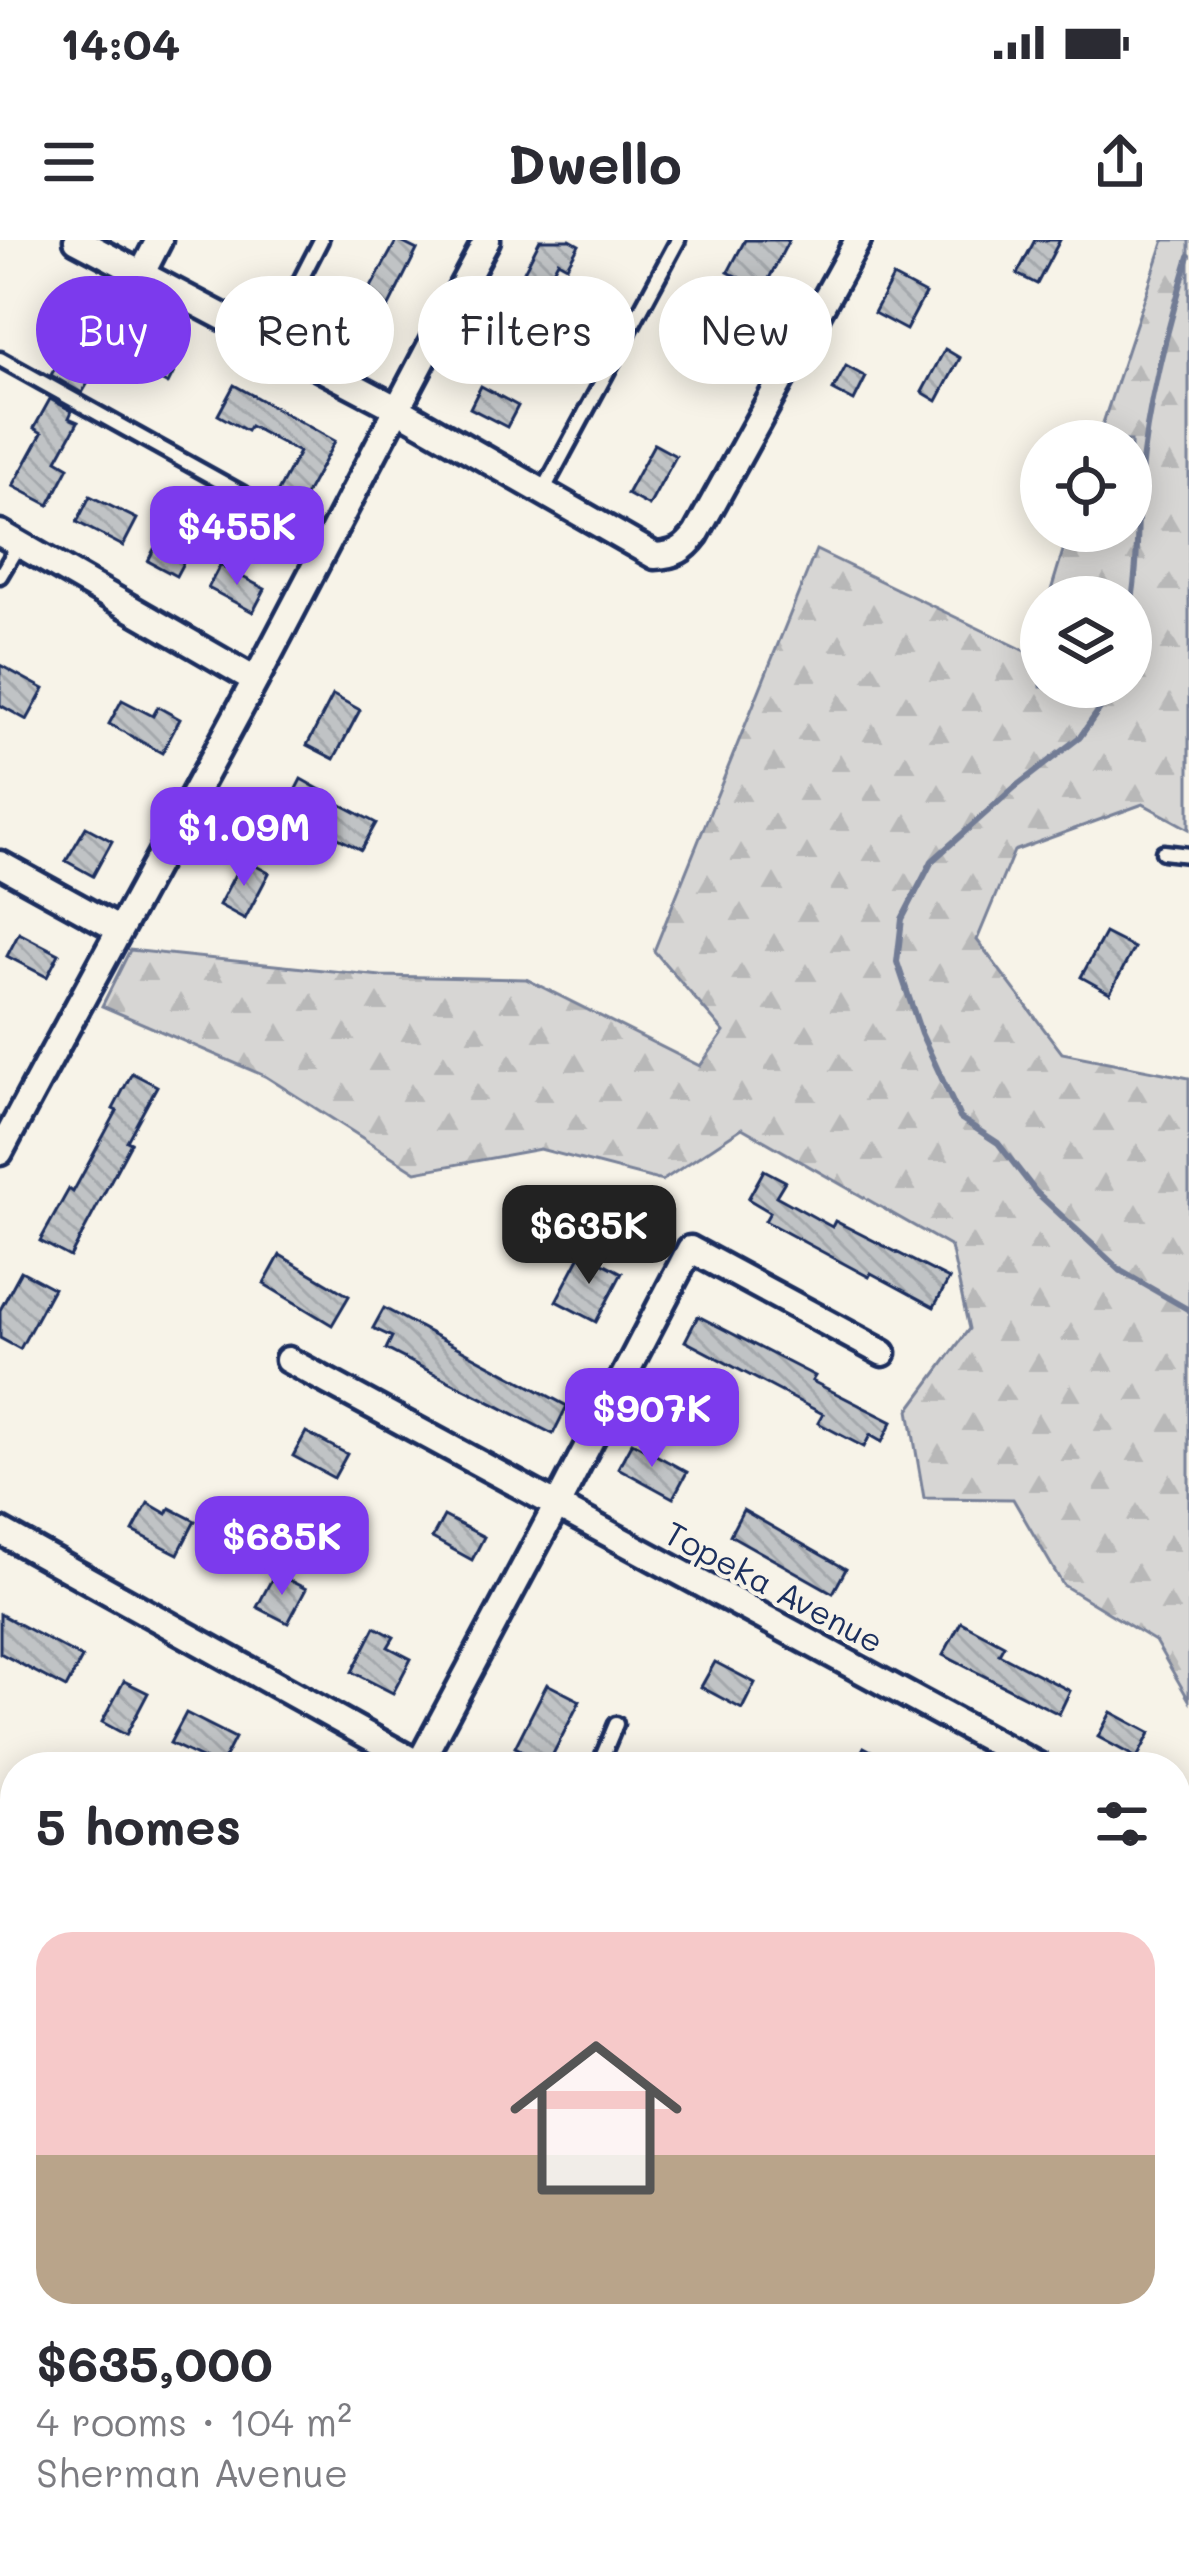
<!DOCTYPE html>
<meta charset="utf-8">
<style>
body{margin:0;font-family:Mali,sans-serif;background:#f7f7f7;color:#2b2b33;height:100vh;display:flex;flex-direction:column;font-size:45px;white-space:nowrap}
*{box-sizing:border-box;margin:0}
p{font-size:39px;color:#7c7c81}
.icon{flex:none;width:66px;height:66px;fill:none;stroke:currentColor;stroke-width:2;stroke-linecap:round;stroke-linejoin:round}
.map{position:relative;flex:1;overflow:hidden}
.drawer{position:absolute;left:0px;top:1512px;width:1191px;height:807px;display:flex;flex-direction:column;background:#fff;border-radius:48px 48px 0 0;box-shadow:0 6px 30px #0003}
.drawer>*{flex:none}
.top-card{position:absolute;left:36px;top:36px;width:1119px;height:108px;display:flex;gap:24px}
.fabs{position:absolute;left:1020px;top:180px;display:grid;gap:24px}
.fabs a{display:grid;place-items:center;width:132px;height:132px;border-radius:50%;background:#fff;box-shadow:0 6px 30px #0003;font-size:60px}
.price{position:absolute;translate:-50% -102px;padding:0 27px;border-radius:24px;background:#7c3aed;color:#fff;font-size:39px;line-height:78px;filter:drop-shadow(0 3px 6px #0008)}
.price::after{content:'';position:absolute;left:50%;top:72px;width:36px;height:27px;margin-left:-18px;background:inherit;clip-path:polygon(0 0,100% 0,50% 100%)}
.price.selected{background:#222;color:#fff}
ul{padding:0;list-style:none}
li{display:grid;align-content:center;gap:24px;height:636px;padding:0 36px}
li span{display:grid;place-items:center;height:372px;border-radius:36px;color:#555}
li>.icon{margin-inline-start:auto}
span .icon{width:216px;height:216px;fill:#fffc;stroke-width:1}
li b{font-size:51px}
h2{display:flex;justify-content:space-between;align-items:center;height:144px;padding:0 36px;font-size:51px}
.chip{padding:0 42px;border-radius:54px;background:#fff;box-shadow:0 6px 30px #0003;font-size:42px;line-height:108px}
.chip.selected{background:#7c3aed;color:#fff}
.status{display:flex;justify-content:space-between;align-items:center;height:84px;padding:0 60px;background:#fff;direction:ltr}
.status svg{height:33px;fill:currentColor}
header{display:flex;justify-content:space-between;align-items:center;height:156px;padding:0 36px;background:#fff;font-size:54px;font-weight:700}
.map>svg:first-child{display:block}
.forest{fill:url(#forest-firs);stroke:#798299;stroke-width:3}
.lines{fill:none;stroke-linecap:round;stroke-linejoin:round}
.stream{stroke:#727c95;stroke-width:6}
.building{fill:url(#building-back-hatch);stroke:#1b2f5e;stroke-width:3}
.lane-casing{stroke:#1b2f5e;stroke-width:21}
.street-casing{stroke:#1b2f5e;stroke-width:33}
.lane{stroke:#f7f3e8;stroke-width:12}
.street{stroke:#f7f3e8;stroke-width:24}
.labels{text-anchor:middle;stroke-width:9;stroke-linejoin:round;paint-order:stroke}
.street-label{font-size:33px;fill:#1b2f5e;stroke:#f7f3e8}
</style>
<div class="status"><b>14:04</b><svg viewBox="0 0 49 12"><path d="M0 12V9h3v3zM5 12V6h3v6zM10 12V3h3v9zM15 12V0h3v12zM26 1h20v11H26zM47 4h2v5h-2z"/></svg></div>
<header><svg class="icon" aria-label="menu" viewBox="0 0 24 24"><path d="M4 6h16M4 12h16M4 18h16"/></svg>Dwello<svg class="icon" aria-label="share" viewBox="0 0 24 24"><path d="M12 15V3M7 8l5-5 5 5M5 13v7h14v-7"/></svg></header>
<div class="map">
<svg width="1189" height="2318" viewBox="0 0 1189 2318">
<defs>
<pattern id="forest-firs" width="22" height="20" patternUnits="userSpaceOnUse" patternTransform="scale(3)"><rect width="22" height="20" fill="#d7d6d4"/><path d="M5 1l3.5 6h-7zM16 11l3.5 6h-7z" fill="#b8b8b8"/></pattern>
<pattern id="building-back-hatch" width="6" height="6" patternUnits="userSpaceOnUse" patternTransform="scale(3)"><rect width="6" height="6" fill="#c0c3c5"/><path d="M-1 5l2 2M0 0l6 6M5-1l2 2" fill="none" stroke="#a4a8ac"/></pattern>
</defs>
<rect width="100%" height="100%" fill="#f7f3e8"/>
<filter id="ink" filterUnits="userSpaceOnUse"><feTurbulence type="fractalNoise" baseFrequency=".00833" numOctaves="2"/><feDisplacementMap in="SourceGraphic" scale="24" xChannelSelector="R" yChannelSelector="G"/><feConvolveMatrix kernelMatrix="1 2 1 2 8 2 1 2 1" color-interpolation-filters="sRGB"/></filter>
<g filter="url(#ink)">
<polygon class="forest" points="1164,0 1189,0 1189,589 1143,564 1014,611 977,700 1062,813 1189,838 1189,1460 1155,1401 1063,1345 1013,1259 924,1258 909,1170 969,1089 951,1007 742,888 662,941 540,909 416,932 265,836 102,766 130,710 381,736 526,739 700,826 724,792 654,711 816,310 1030,413 1041,381 1041,447 1131,447 1131,357 1049,357 1069,291 1131,291 1131,201 1097,201"/>
<g class="lines">
<g class="stream">
<path d="M 1131,365 C 1139,325 1136,285 1140,244 C 1146,166 1167,91 1189,16"/>
<polyline points="1115,447 1080,497 1015,547 932,621 902,679 897,722 921,793 960,878 998,903 1036,952 1121,1031 1189,1070"/>
</g>
</g>
<g class="building">
<polygon points="397,0 417,10 366,112 342,100"/>
<polygon points="540,0 570,0 579,5 567,26 558,21 542,51 554,58 538,88 504,70"/>
<polygon points="745,0 789,0 763,50 728,32"/>
<polygon points="1035,0 1060,0 1037,44 1017,34"/>
<polygon points="893,37 925,54 906,90 874,73"/>
<polygon points="98,69 182,116 168,144 107,111 82,153 51,135 61,118 69,122"/>
<polygon points="527,94 548,105 537,124 517,113"/>
<polygon points="945,109 960,118 937,161 922,152"/>
<polygon points="846,126 866,137 854,161 833,150"/>
<polygon points="234,145 335,201 299,267 276,255 299,212 250,186 247,191 218,175"/>
<polygon points="481,146 518,166 507,187 470,168"/>
<polygon points="50,159 72,171 69,178 78,182 57,220 69,227 49,265 13,246 42,193 34,188"/>
<polygon points="654,204 676,216 649,266 627,254"/>
<polygon points="90,256 137,279 123,306 77,282"/>
<polygon points="162,293 191,308 176,336 148,321"/>
<polygon points="220,325 265,349 253,372 208,348"/>
<polygon points="0,425 44,449 27,480 0,465"/>
<polygon points="333,455 360,470 334,519 307,505"/>
<polygon points="122,460 153,476 158,467 180,479 162,513 109,484"/>
<polygon points="301,539 324,552 323,555 376,583 361,610 308,582 299,600 276,588"/>
<polygon points="86,587 112,601 93,636 66,621"/>
<polygon points="243,619 269,633 245,679 219,665"/>
<polygon points="19,693 59,714 47,737 7,716"/>
<polygon points="1105,693 1134,708 1110,753 1081,737"/>
<polygon points="132,833 157,846 127,901 131,903 70,1017 40,1001 69,949 73,952 117,871 113,869"/>
<polygon points="764,930 785,941 776,956 832,987 835,981 949,1039 934,1067 871,1033 869,1037 765,981 770,972 748,959"/>
<polygon points="582,1012 622,1033 596,1082 556,1061"/>
<polygon points="280,1015 349,1056 332,1085 264,1044"/>
<polygon points="21,1031 53,1048 20,1109 0,1098 0,1070"/>
<polygon points="384,1068 567,1166 553,1194 386,1109 392,1097 373,1088"/>
<polygon points="698,1076 815,1136 812,1141 892,1182 882,1202 870,1195 864,1207 818,1183 823,1174 685,1101"/>
<polygon points="306,1192 347,1214 334,1238 293,1216"/>
<polygon points="632,1202 687,1232 673,1258 618,1228"/>
<polygon points="148,1263 167,1274 170,1268 195,1281 178,1314 133,1291"/>
<polygon points="743,1270 846,1329 833,1353 730,1295"/>
<polygon points="444,1276 484,1297 472,1320 432,1298"/>
<polygon points="275,1333 306,1349 288,1383 257,1367"/>
<polygon points="0,1374 82,1418 66,1448 0,1413"/>
<polygon points="961,1382 1004,1405 999,1414 1070,1451 1059,1474 943,1415"/>
<polygon points="375,1387 394,1397 388,1407 411,1419 393,1453 352,1432"/>
<polygon points="715,1422 755,1443 742,1469 701,1447"/>
<polygon points="124,1441 148,1453 126,1495 102,1482"/>
<polygon points="547,1444 580,1461 548,1524 515,1507"/>
<polygon points="1111,1472 1150,1493 1137,1518 1098,1497"/>
<polygon points="186,1473 235,1498 220,1527 170,1503"/>
<polygon points="864,1507 901,1527 853,1527"/>
<polygon points="15,1719 15,1801 0,1829 0,1747"/>
</g>
<g class="lines">
<defs>
<g id="lane">
<polyline points="269,101 321,0"/>
<polyline points="0,119 328,301"/>
<polyline points="542,253 678,0"/>
<polyline points="0,336 19,304"/>
<polyline points="1163,612 1189,615"/>
<polyline points="598,1527 616,1484"/>
</g>
<g id="street">
<path d="M 77,0 L 396,168 L 655,316 C 675,315 684,310 696,294 L 858,0"/>
<polyline points="142,33 159,0"/>
<polyline points="0,293 255,440"/>
<polyline points="0,624 118,689"/>
<path d="M 0,912 C 84,753 172,596 257,437 C 334,292 408,145 487,0"/>
<polyline points="288,1120 1040,1527"/>
<polyline points="0,1291 424,1527"/>
<polyline points="419,1524 556,1267 690,1009 883,1113"/>
<polyline points="0,1634 8,1619"/>
<polyline points="1176,1939 1189,1946"/>
<polyline points="0,1961 15,1969"/>
<polyline points="1176,2185 1189,2160"/>
<polyline points="620,2304 645,2318"/>
<polyline points="0,2308 11,2318"/>
<polyline points="769,2318 777,2304"/>
<polyline points="1107,2318 1114,2304"/>
</g>
</defs>
<use href="#lane" class="lane-casing"/>
<use href="#street" class="street-casing"/>
<use href="#lane" class="lane"/>
<use href="#street" class="street"/>
</g>
</g>
<g class="labels">
<g class="street-label">
<text transform="translate(774 1347) rotate(28)" y="12">Topeka Avenue</text>
</g>
</g>
</svg>
<div class="fabs">
<a><svg class="icon" aria-label="locate" viewBox="0 0 24 24"><circle cx="12" cy="12" r="6"/><path d="M12 2v4M12 18v4M2 12h4M18 12h4"/></svg></a>
<a><svg class="icon" aria-label="layers" viewBox="0 0 24 24"><path d="M12 4l9 5-9 5-9-5zM3 14l9 5 9-5"/></svg></a>
</div>
<b class="price" style="left:237px;top:348px">$455K</b>
<b class="price" style="left:244px;top:649px">$1.09M</b>
<b class="price selected" style="left:589px;top:1047px">$635K</b>
<b class="price" style="left:652px;top:1230px">$907K</b>
<b class="price" style="left:282px;top:1358px">$685K</b>
<div class="top-card">
<a class="chip selected">Buy</a>
<a class="chip">Rent</a>
<a class="chip">Filters</a>
<a class="chip">New</a>
</div>
<section class="drawer">
<h2>5 homes<svg class="icon" aria-label="filters" viewBox="0 0 24 24"><path d="M4 7h16M4 17h16"/><circle cx="9" cy="7" r="2"/><circle cx="15" cy="17" r="2"/></svg></h2>
<ul>
<li><span style="background:linear-gradient(#f6c9c9 60%,#b9a48a 0)"><svg class="icon" aria-label="home" viewBox="0 0 24 24"><path d="M3 11l9-7 9 7M6 9v11h12V9"/></svg></span><div><b>$635,000</b><p>4 rooms · 104 m²</p><p>Sherman Avenue</p></div></li>
</ul>
</section>
</div>
